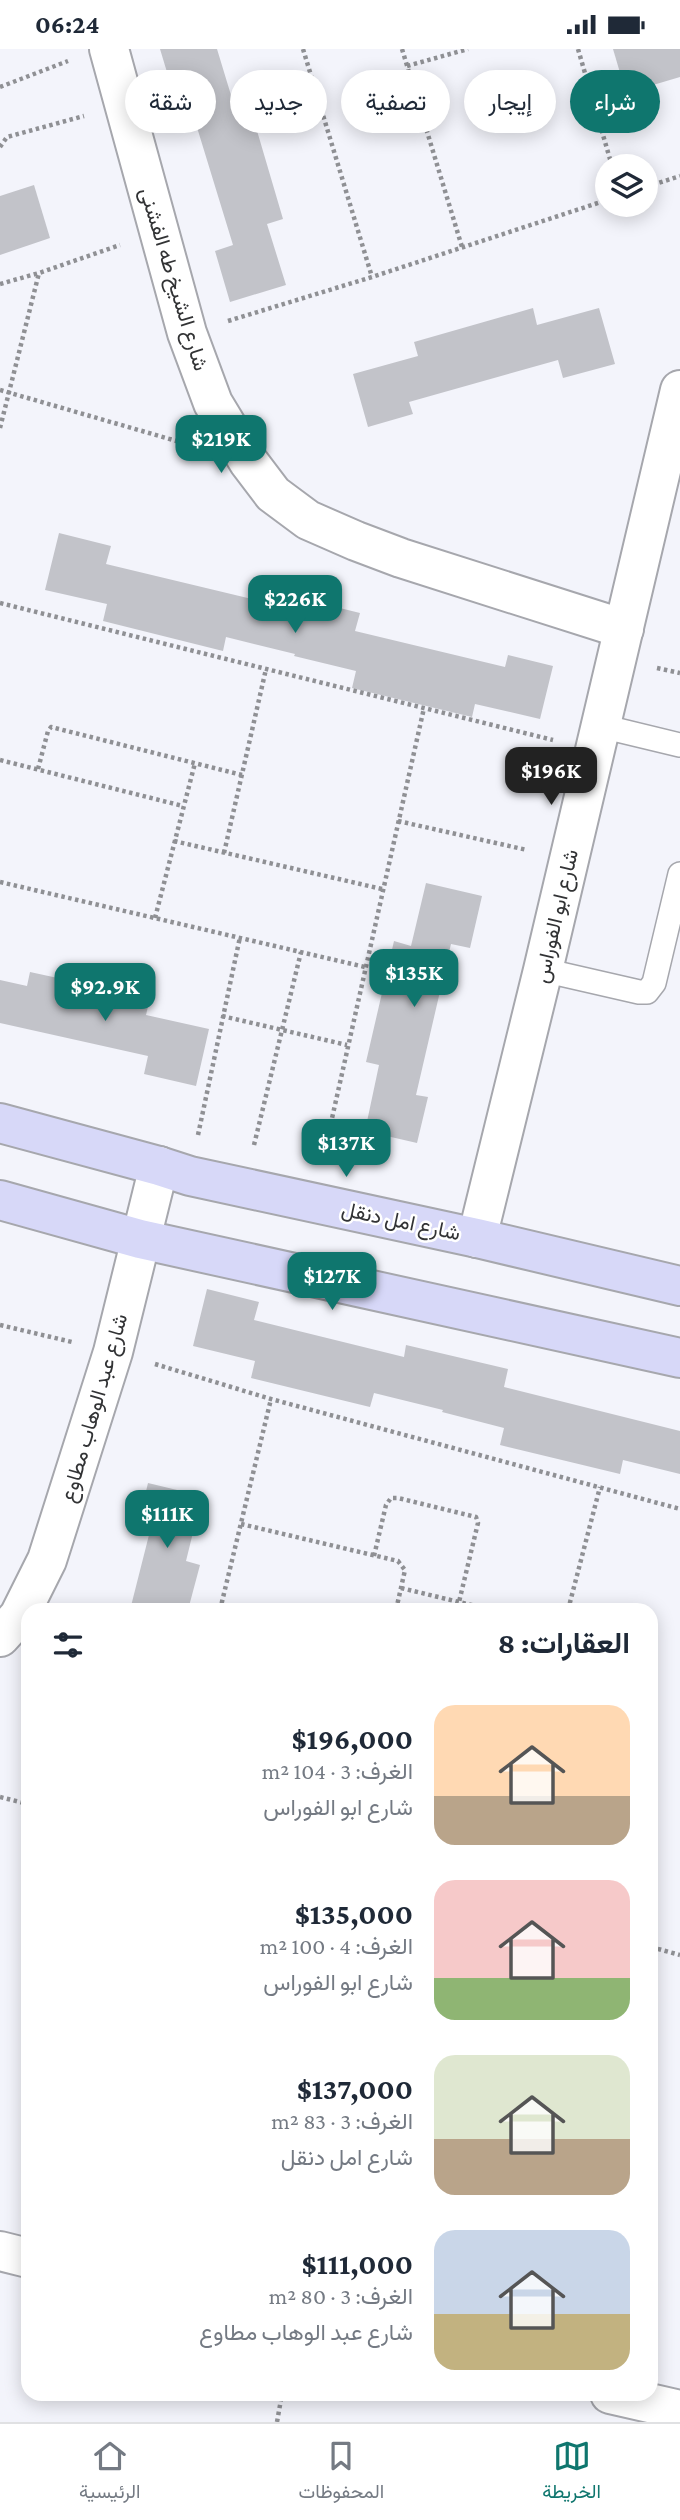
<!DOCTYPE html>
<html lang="ar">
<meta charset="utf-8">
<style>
body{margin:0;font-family:"Crimson Pro",Vazirmatn,serif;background:#f6f6f7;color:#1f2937;direction:rtl;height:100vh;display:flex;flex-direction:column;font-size:26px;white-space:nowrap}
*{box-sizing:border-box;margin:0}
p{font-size:23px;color:#747a83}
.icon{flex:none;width:38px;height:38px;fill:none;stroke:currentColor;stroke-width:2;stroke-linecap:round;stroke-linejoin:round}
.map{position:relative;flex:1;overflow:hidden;direction:ltr}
.side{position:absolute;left:21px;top:1554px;width:637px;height:798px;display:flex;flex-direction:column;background:#fff;border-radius:21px;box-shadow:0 4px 18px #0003;direction:rtl}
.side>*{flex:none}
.top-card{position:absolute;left:21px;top:21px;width:639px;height:63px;direction:rtl;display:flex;gap:14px}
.buttons{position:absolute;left:595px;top:105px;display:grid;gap:14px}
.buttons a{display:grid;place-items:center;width:63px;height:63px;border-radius:50%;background:#fff;box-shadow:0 4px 18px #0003;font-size:35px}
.price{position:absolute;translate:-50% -60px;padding:0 16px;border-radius:14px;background:#0f766e;color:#fff;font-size:23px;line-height:46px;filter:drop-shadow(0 2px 4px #0008)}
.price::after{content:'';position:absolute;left:50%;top:42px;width:21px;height:16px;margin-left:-10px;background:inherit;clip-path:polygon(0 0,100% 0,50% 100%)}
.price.current{background:#222;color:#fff}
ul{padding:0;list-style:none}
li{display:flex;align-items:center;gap:21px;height:175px;padding:0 28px}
li span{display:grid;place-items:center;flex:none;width:196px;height:140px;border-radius:21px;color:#555}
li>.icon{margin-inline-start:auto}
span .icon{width:84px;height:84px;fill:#fffc;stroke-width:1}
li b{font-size:30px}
h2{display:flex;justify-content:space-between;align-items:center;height:84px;padding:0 28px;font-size:30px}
.tag{padding:0 24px;border-radius:32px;background:#fff;box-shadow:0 4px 18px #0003;font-size:24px;line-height:63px}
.tag.current{background:#0f766e;color:#fff}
.status{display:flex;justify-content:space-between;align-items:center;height:49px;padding:0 35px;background:#fff;direction:ltr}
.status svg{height:19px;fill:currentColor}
.tabs{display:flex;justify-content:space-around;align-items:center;height:98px;border-top:2px solid #e0e1e3;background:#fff;font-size:19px;color:#747a83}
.tabs a{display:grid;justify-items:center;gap:4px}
.tabs .current{color:#0f766e}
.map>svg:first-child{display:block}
.building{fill:#c2c3c9}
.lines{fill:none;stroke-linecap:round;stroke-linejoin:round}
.lane-casing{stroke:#a6a7ad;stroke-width:26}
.street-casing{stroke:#a6a7ad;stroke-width:42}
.secondary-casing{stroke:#a6a7ad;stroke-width:42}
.path{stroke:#8f9094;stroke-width:4.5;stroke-dasharray:3.5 3.5;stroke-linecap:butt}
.lane{stroke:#fff;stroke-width:23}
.street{stroke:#fff;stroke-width:38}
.secondary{stroke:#d7d8f8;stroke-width:38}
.labels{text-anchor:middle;stroke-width:5;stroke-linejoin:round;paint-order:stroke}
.street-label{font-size:21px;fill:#323335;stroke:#fff}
</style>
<div class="status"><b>06:24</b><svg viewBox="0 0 49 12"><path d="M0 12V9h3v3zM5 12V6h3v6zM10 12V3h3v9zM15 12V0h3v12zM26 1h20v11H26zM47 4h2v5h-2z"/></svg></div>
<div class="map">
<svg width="680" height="2373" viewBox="0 0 680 2373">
<rect width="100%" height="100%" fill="#f3f4fb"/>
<g class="building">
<polygon points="160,0 217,0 234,56 248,51 283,170 267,175 286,236 230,253 215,202 233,196 188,49 176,53"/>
<polygon points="613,0 680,0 680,28 626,44"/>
<polygon points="34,136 50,189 0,206 0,147"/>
<polygon points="533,259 537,276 599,259 615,315 563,329 558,311 409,353 413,365 368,378 353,325 418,307 414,293"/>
<polygon points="59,484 111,497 106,515 256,551 259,539 360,564 355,582 505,618 508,606 553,617 540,670 475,655 472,668 352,639 356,622 294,607 295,605 226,588 223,602 103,572 107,555 45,541"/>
<polygon points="426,834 482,847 470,899 451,895 416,1046 428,1048 417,1094 365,1082 379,1016 366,1013 394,892 411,897"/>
<polygon points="30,923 150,949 146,966 209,980 196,1037 144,1025 148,1007 0,974 0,931 27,937"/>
<polygon points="207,1240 259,1253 254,1271 404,1308 406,1296 508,1320 504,1338 680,1382 680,1425 623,1411 620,1425 500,1396 504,1379 442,1363 443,1361 374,1344 370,1358 251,1329 255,1312 193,1297"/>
<polygon points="148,1434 202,1447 186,1512 200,1516 188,1561 130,1561 150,1482 137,1479"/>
</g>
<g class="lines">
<defs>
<g id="lane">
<polyline points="601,677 680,696"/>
<polyline points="543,921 639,943 647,943 654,934 680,825"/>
</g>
<g id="street">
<polyline points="109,0 187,284 213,354 248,412 273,445 308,471 356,492 401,509 624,580"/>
<polyline points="477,1189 543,921 680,341"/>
<polyline points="0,1588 19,1567 47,1511 113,1303 159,1117"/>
<polyline points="0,2202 28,2209"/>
<polyline points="610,2345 680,2361"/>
</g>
<g id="secondary">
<polyline points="0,1074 159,1117 190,1127 477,1189 680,1237"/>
<polyline points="0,1151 140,1190 680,1309"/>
</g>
</defs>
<use href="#lane" class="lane-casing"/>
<use href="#street" class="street-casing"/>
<use href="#secondary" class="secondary-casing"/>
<g class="path">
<polyline points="303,0 372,228"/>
<polyline points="402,0 462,198"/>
<polyline points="578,0 612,117"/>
<polyline points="407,17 468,0"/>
<polyline points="0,38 68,12"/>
<polyline points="0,98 7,88 84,67"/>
<polyline points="646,138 680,127"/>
<polyline points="0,235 39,224 120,196"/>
<polyline points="228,272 372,228 607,151"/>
<polyline points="0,341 187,395"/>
<polyline points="0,379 39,224"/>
<polyline points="0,554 553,691"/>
<polyline points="657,619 680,624"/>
<polyline points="0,711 183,757"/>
<polyline points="38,720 48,682 51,678 242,726"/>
<polyline points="398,772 527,801"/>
<polyline points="174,792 382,840"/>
<polyline points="224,804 266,620"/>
<polyline points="0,833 365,918"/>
<polyline points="155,869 195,714"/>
<polyline points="222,967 347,996"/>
<polyline points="198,1086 240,888"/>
<polyline points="254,1096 301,903"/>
<polyline points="326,1096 424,659"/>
<polyline points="0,1276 72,1293"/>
<polyline points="155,1315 271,1350 680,1460"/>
<polyline points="241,1475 398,1512 405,1521 396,1561"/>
<polyline points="374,1507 386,1456 391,1449 398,1449 476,1468 478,1474 459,1553"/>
<polyline points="401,1539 492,1561"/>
<polyline points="220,1561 271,1350"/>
<polyline points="568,1561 600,1438"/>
<polyline points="0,1748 28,1755"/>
<polyline points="651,1898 680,1906"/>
<polyline points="277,2373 282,2345"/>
</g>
<use href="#lane" class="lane"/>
<use href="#street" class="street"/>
<use href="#secondary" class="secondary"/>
</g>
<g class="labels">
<g class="street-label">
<text transform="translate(174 230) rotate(73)" y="7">شارع الشيخ طه الفشنى</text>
<text transform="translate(556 867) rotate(-77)" y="7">شارع ابو الفوراس</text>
<text transform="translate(401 1172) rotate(12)" y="7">شارع امل دنقل</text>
<text transform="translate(94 1359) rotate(-74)" y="7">شارع عبد الوهاب مطاوع</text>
</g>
</g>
</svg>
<div class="buttons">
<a><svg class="icon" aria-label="layers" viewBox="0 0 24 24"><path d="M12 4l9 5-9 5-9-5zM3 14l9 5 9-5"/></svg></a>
</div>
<b class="price" style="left:221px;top:426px">$219K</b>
<b class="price" style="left:295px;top:586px">$226K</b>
<b class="price current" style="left:551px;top:758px">$196K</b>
<b class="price" style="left:414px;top:960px">$135K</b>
<b class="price" style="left:105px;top:974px">$92.9K</b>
<b class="price" style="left:346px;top:1130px">$137K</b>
<b class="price" style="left:332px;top:1263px">$127K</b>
<b class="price" style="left:167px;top:1501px">$111K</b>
<div class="top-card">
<a class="tag current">شراء</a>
<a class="tag">إيجار</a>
<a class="tag">تصفية</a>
<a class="tag">جديد</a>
<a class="tag">شقة</a>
</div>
<section class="side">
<h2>العقارات: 8<svg class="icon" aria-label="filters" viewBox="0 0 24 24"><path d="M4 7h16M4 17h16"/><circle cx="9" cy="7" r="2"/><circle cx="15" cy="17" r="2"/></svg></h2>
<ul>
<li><span style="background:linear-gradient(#ffd9b3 65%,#b9a48a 0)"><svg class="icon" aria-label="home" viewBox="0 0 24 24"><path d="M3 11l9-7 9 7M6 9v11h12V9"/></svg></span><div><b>$196,000</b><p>الغرف: 3 · 104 m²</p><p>شارع ابو الفوراس</p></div></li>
<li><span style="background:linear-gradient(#f6c9c9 70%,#8fb573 0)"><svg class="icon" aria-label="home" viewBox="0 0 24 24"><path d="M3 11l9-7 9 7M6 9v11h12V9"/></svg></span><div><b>$135,000</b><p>الغرف: 4 · 100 m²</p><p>شارع ابو الفوراس</p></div></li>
<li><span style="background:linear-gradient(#dfe7d0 60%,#b9a48a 0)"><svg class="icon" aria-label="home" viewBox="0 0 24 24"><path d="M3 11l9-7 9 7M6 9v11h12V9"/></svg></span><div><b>$137,000</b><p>الغرف: 3 · 83 m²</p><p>شارع امل دنقل</p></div></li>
<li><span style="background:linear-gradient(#c9d6e8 60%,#c2b280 0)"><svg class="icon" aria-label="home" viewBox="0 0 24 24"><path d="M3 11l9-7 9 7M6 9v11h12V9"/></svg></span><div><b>$111,000</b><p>الغرف: 3 · 80 m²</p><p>شارع عبد الوهاب مطاوع</p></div></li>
</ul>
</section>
</div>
<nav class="tabs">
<a class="current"><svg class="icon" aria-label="map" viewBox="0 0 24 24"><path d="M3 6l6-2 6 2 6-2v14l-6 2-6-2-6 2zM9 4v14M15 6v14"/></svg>الخريطة</a>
<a><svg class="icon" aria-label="saved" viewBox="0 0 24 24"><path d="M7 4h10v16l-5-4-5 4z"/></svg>المحفوظات</a>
<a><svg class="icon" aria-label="home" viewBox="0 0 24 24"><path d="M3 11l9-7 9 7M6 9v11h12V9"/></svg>الرئيسية</a>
</nav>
